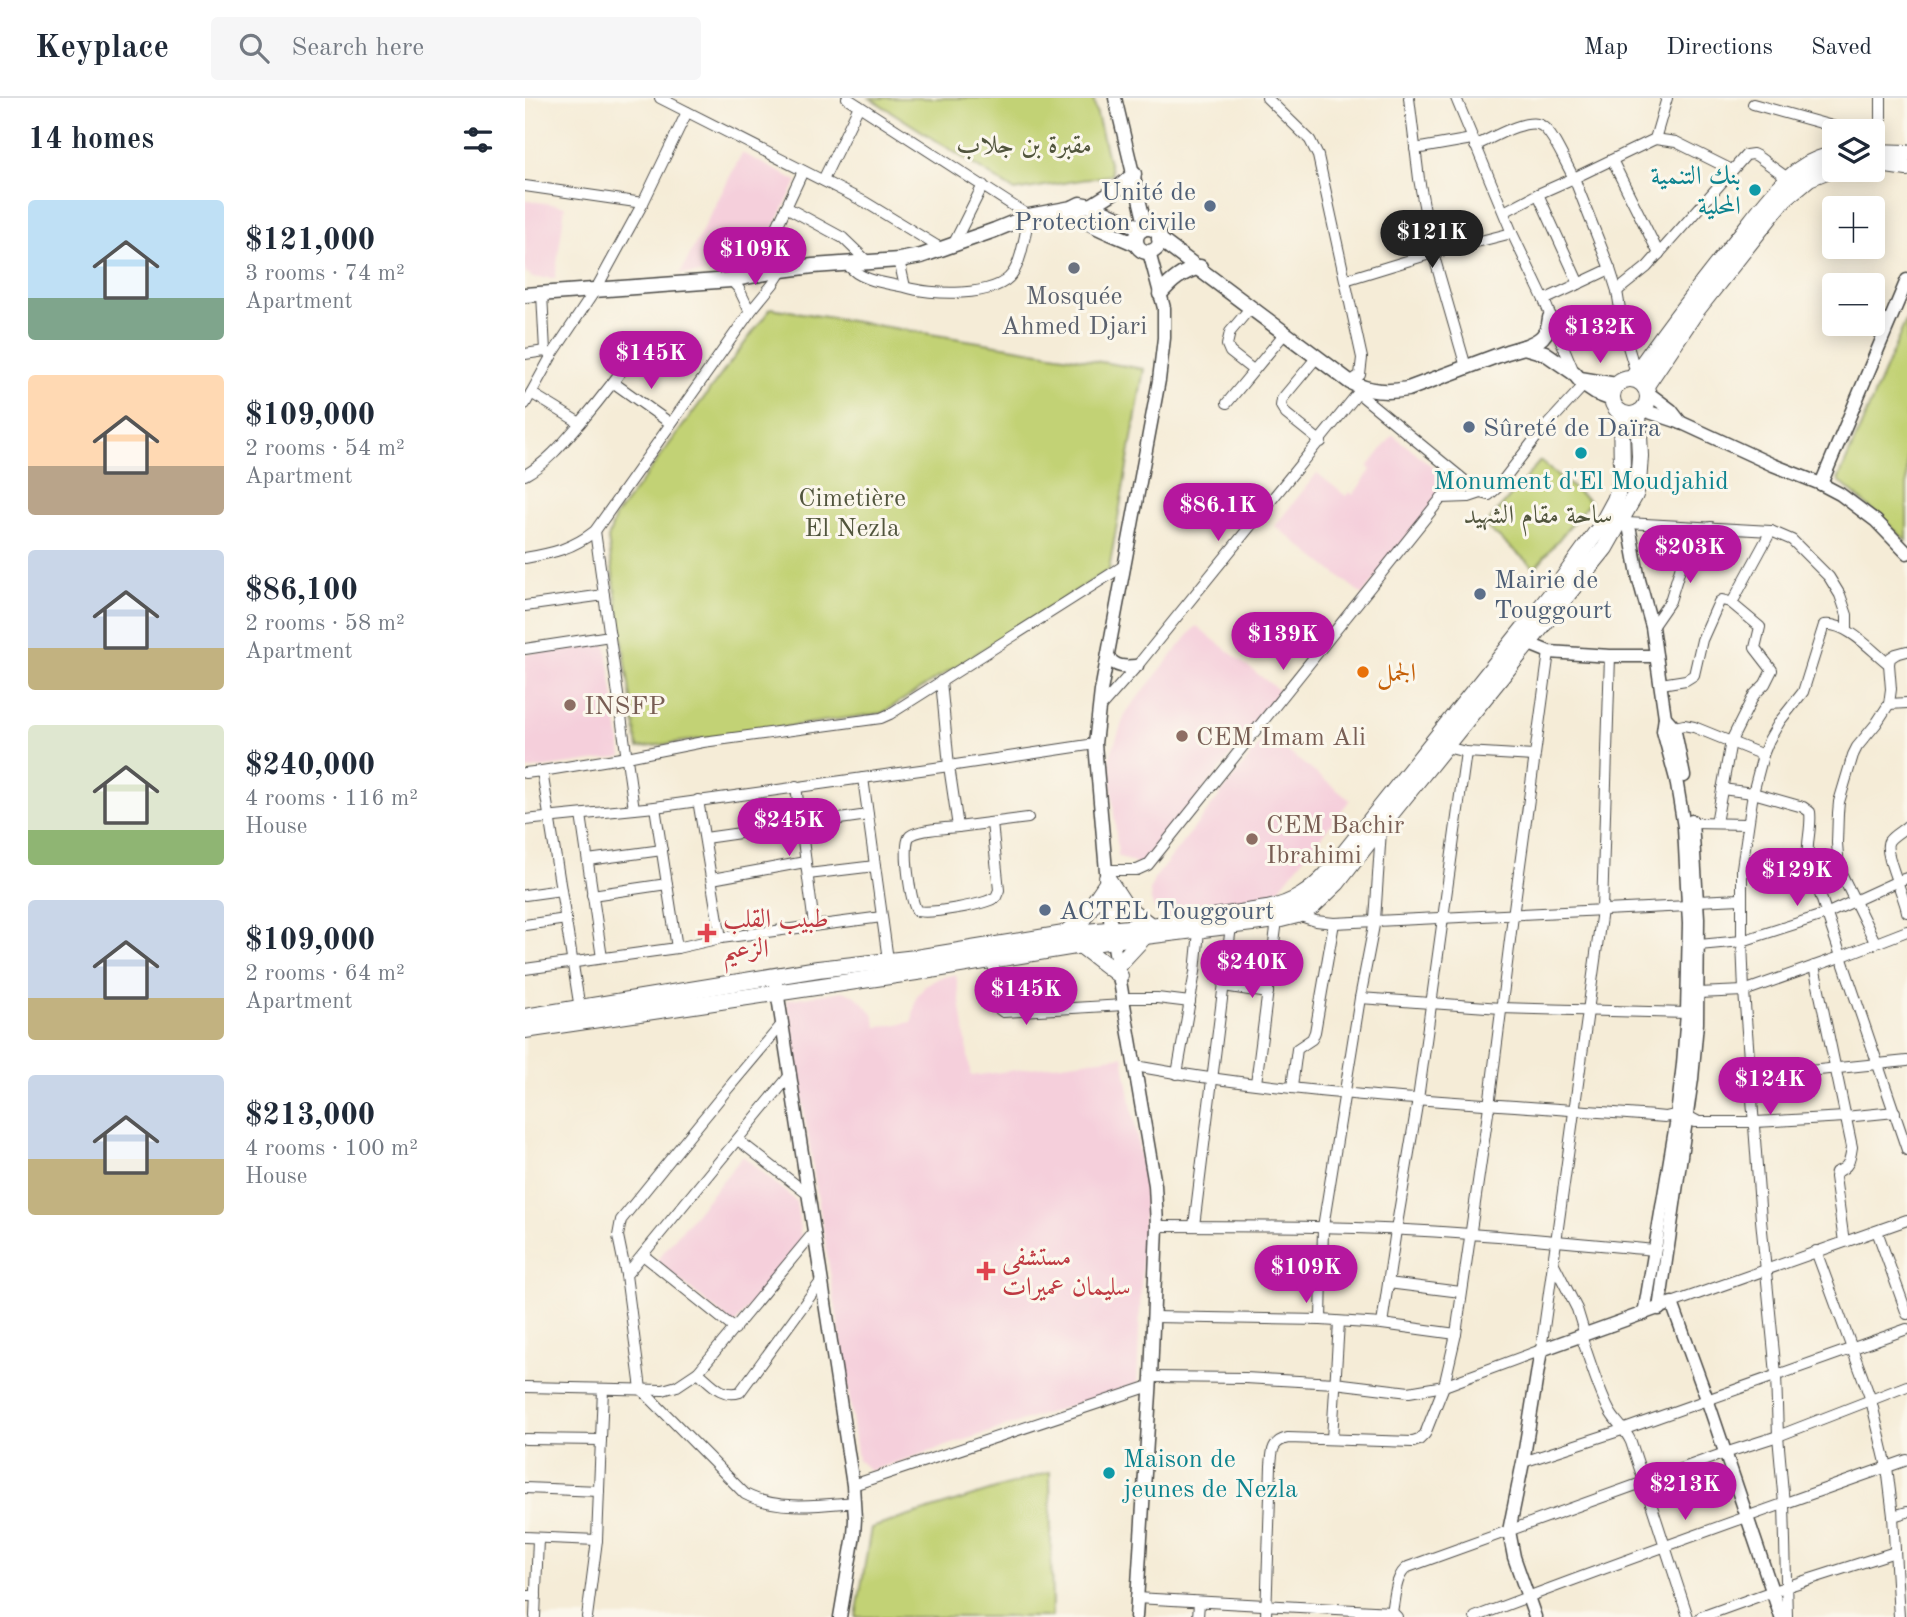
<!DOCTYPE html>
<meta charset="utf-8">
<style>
body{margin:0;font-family:"Old Standard TT",Amiri,serif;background:#f6f6f7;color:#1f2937;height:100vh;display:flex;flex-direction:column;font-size:26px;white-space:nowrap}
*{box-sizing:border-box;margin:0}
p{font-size:23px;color:#747a83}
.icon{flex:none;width:38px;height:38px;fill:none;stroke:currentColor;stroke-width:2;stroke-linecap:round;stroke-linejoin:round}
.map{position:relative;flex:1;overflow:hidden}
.side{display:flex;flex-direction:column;background:#fff;width:525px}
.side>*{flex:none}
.fabs{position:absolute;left:1297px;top:21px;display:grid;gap:14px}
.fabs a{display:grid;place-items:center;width:63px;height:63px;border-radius:7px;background:#fff;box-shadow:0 4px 18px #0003;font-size:35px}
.price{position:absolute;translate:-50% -60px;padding:0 16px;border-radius:24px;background:#b5179e;color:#fff;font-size:23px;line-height:46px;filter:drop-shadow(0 2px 4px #0008)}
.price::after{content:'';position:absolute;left:50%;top:42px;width:21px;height:16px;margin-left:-10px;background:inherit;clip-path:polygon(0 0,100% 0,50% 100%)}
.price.selected{background:#222;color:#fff}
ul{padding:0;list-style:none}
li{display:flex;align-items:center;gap:21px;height:175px;padding:0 28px}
li span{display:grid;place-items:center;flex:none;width:196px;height:140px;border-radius:7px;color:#555}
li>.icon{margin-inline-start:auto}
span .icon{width:84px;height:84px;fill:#fffc;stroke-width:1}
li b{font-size:30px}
h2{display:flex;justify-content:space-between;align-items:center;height:84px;padding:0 28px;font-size:30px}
header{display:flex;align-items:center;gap:42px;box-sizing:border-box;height:98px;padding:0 35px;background:#fff;border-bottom:2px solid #e0e1e3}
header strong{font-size:33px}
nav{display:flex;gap:38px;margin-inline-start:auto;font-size:24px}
.search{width:490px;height:63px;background:#f6f6f7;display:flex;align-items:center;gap:18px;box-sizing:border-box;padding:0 24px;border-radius:7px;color:#747a83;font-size:26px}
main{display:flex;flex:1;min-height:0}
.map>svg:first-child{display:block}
.built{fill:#f5cfdb}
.green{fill:#c2d274;stroke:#767e50;stroke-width:2}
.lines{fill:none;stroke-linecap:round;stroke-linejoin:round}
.minor-casing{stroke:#494845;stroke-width:12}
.tertiary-casing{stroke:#494845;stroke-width:15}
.secondary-casing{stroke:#494845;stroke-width:17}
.primary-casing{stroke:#494845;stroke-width:18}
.minor{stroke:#fff;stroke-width:10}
.tertiary{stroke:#fff;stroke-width:12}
.secondary{stroke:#fff;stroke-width:14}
.primary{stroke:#fff;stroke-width:16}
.culture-dot{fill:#0f9aa8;stroke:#fbf7ec;stroke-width:2.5}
.service-dot{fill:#5c6f8a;stroke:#fbf7ec;stroke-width:2.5}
.worship-dot{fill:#6b7280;stroke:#fbf7ec;stroke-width:2.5}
.food-dot{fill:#e8710a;stroke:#fbf7ec;stroke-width:2.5}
.education-dot{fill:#8d6e63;stroke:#fbf7ec;stroke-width:2.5}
.health-dot{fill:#e0444e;stroke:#fbf7ec;stroke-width:2.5}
.labels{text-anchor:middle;stroke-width:6;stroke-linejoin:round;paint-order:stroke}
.park-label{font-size:26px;fill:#51553d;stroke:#fbf7ec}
.culture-label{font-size:26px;fill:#0d838f;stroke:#fbf7ec;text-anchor:end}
.service-label{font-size:26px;fill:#4e5e75;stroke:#fbf7ec;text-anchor:start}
.worship-label{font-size:26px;fill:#5b616d;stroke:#fbf7ec}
.food-label{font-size:26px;fill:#c56008;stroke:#fbf7ec;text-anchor:start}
.education-label{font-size:26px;fill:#785e54;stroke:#fbf7ec;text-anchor:start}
.health-label{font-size:26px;fill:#be3a42;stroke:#fbf7ec;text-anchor:start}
</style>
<header>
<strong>Keyplace</strong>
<div class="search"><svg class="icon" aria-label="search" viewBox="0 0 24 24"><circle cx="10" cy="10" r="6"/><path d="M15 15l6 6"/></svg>Search here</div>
<nav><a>Map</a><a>Directions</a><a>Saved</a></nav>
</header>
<main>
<section class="side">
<h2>14 homes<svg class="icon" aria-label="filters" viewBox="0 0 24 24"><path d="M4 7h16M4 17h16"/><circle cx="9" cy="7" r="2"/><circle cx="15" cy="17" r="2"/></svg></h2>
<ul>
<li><span style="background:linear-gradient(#bfe0f5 70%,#7fa58c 0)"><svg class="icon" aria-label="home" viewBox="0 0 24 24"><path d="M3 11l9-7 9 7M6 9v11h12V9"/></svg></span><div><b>$121,000</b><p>3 rooms · 74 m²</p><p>Apartment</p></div></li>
<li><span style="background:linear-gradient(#ffd9b3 65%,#b9a48a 0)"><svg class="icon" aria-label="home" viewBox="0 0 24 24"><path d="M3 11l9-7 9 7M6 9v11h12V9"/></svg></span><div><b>$109,000</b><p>2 rooms · 54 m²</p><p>Apartment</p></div></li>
<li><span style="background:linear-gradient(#c9d6e8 70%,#c2b280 0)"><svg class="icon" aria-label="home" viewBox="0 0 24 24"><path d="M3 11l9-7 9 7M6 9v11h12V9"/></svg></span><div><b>$86,100</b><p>2 rooms · 58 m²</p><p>Apartment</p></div></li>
<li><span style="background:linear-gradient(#dfe7d0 75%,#8fb573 0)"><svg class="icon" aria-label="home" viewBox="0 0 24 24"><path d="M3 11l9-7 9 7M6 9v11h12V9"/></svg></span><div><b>$240,000</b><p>4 rooms · 116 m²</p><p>House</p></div></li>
<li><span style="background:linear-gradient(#c9d6e8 70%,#c2b280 0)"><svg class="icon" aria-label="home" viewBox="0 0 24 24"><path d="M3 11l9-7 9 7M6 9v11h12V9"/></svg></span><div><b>$109,000</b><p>2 rooms · 64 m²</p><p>Apartment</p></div></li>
<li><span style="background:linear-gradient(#c9d6e8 60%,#c2b280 0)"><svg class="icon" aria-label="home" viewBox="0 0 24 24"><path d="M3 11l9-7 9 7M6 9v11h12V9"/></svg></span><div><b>$213,000</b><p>4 rooms · 100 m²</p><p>House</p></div></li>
</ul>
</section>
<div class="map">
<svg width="1382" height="1519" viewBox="0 0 1382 1519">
<rect width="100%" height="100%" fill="#fbf7ec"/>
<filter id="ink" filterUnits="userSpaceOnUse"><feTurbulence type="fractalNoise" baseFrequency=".0143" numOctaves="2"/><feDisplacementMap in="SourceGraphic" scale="14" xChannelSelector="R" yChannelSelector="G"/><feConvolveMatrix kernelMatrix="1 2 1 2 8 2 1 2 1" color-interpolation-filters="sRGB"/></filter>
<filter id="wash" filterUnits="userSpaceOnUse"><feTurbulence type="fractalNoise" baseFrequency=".00686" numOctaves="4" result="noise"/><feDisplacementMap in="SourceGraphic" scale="28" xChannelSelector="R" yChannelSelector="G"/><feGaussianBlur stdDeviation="1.57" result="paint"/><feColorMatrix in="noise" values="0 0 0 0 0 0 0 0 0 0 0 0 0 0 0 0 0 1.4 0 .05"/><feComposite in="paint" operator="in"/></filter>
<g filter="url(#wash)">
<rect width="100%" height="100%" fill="#f5ecd7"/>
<g class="built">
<polygon points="217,55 272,83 229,170 217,175 155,176"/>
<polygon points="0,102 40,108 30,180 7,180 4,176 0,175"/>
<polygon points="868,337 925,383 838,497 750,428 792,375 821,398 825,394 828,397 846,372 843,369"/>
<polygon points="671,528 756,594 618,769 593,758 584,661 601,614"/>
<polygon points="81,545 97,659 0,672 0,556"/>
<polygon points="742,637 825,702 742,806 642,819 638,817 630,812 626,803 625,792 629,781"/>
<polygon points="431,876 446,978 598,958 619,1079 620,1096 612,1286 345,1373 333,1362 317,1249 261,902 318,893 329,897 339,905 348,916 352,929 387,924 391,900 400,888 414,880"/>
<polygon points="218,1058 271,1103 277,1145 209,1227 131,1163"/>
</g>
<g class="green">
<polygon points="345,0 568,0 587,77 490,93"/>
<polygon points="246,210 619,271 584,472 357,615 113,650 83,441 90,419"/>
<polygon points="1382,220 1382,443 1313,382"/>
<polygon points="1015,363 1065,404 1010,470 960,428"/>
<polygon points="525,1374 527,1519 331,1519 346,1430"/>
</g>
</g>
<g filter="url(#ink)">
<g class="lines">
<defs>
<g id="minor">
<polyline points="135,0 340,104 417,151"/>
<path d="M 322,0 L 504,118 C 500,135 497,163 487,176 C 470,200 405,197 380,189 L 374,162"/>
<polyline points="742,0 785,42 793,58 837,260 835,277 825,284"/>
<polyline points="884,0 894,81 908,155 941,269"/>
<polyline points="931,0 987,135 1019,202 1049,274"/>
<polyline points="1228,6 1325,33"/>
<polyline points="1130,41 1151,44 1207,72"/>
<path d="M 950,48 C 965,41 1003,18 1017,28 C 1029,36 1041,67 1049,80 L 1013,96 L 979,114"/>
<polyline points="890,51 947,41"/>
<polyline points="1351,53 1356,25 1356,0"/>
<polyline points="1087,62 1134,156"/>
<polyline points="298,82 334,8"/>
<polyline points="0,88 118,105"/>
<polyline points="1013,96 1054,186"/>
<polyline points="261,109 318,140 343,164"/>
<polyline points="428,147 458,87"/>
<path d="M 322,166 C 335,183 360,185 380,189"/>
<polyline points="230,176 278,73"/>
<polyline points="206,182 214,191 225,214"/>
<polyline points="820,182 908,155 987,135"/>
<polyline points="1092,193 1122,169 1221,57 1228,56 1232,58 1264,81"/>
<polyline points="17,196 20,253"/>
<polyline points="1019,202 1085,171"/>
<polyline points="726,209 705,234 702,247 705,254 728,272"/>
<polyline points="0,256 20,253 23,255"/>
<polyline points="792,259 757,301 756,308 761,316 796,344"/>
<polyline points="1111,275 1099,235 1092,193 1085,171 1049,80 1130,41 1142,0"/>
<polyline points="89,285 145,325"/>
<polyline points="837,291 833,295 950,391 956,395 964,397 972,390 1013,337 1061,285"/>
<polyline points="6,295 55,325"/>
<polyline points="702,305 760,235"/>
<polyline points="0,306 27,257 71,191 118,105 162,14"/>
<path d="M 0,377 C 23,364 39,344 56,324 C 79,297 100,269 120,240"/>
<polyline points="916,400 944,399 956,395"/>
<polyline points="1102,425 1246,433 1267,442 1304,479 1315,497 1322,517 1322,532"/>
<polyline points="70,433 109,711"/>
<path d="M 0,460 C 28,455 47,451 70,433 L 225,214 L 248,186 L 257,172"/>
<polyline points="0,508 79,497"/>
<polyline points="1127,529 1145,503 1158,461 1186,429"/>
<polyline points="0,551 85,538"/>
<polyline points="1024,554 988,818 964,1008 931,1236 919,1288 1016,1252 1077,812 1085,558"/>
<polyline points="416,583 424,668 433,729 503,720"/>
<polyline points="1136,586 1161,582 1169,577 1177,542 1194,504 1197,502 1205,504 1208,503 1246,433"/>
<polyline points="1364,606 1382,605"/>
<polyline points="574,611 612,568 833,295"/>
<polyline points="1145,630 1159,627 1169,629 1238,657 1228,695 1217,770 1217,843 1219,893 1236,1122 1251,1276 1253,1338 1259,1406 1262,1519"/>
<polyline points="921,649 941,654 1009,658"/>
<path d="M 1238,657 L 1244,642 L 1255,623 L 1278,594 L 1299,527 C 1322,524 1347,553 1364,566"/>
<polyline points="17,673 102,659 178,644 356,620 365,616 600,467"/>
<polyline points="0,675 17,673 55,911"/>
<polyline points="338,680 363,862"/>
<polyline points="271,688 289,827"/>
<path d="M 1197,691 L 1228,695 L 1278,709 L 1285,714 C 1287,729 1281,745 1283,761 L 1382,1052"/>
<polyline points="173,702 196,840"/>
<polyline points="130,709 152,850"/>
<polyline points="56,717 77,860"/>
<polyline points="0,722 130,709 424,668 570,646"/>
<polyline points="1167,725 1222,726"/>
<polyline points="1191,725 1206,643 1229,597 1240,586 1247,572 1230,550 1235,529 1205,504"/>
<path d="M 1382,728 C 1377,733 1368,737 1364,743 C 1357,753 1380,799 1382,814"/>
<path d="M 433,729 C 422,730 393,731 385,738 C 377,745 385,803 392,813 C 406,816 459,807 471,799 L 474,792 L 467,725"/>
<polyline points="180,740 343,717"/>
<polyline points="63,762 137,752"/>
<polyline points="581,772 612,772 623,767 934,378"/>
<polyline points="283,776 350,768"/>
<polyline points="187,781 280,764"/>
<polyline points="0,797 36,792"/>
<polyline points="67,797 142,786"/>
<polyline points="1172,803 1216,801"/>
<polyline points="772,817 791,823 809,825 1163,808"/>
<polyline points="0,827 41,821"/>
<polyline points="1350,844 1314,771 1312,745 1313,715 1314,704 1328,657 1332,649 1351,626 1364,606 1366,591 1364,566 1365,560 1371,556 1382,553"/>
<polyline points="1174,847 1217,843 1301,816 1373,783 1382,780"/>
<polyline points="468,862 474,911 478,914 599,907"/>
<path d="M 1289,868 L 1327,1049 C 1325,1062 1324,1070 1311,1074 L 1310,1079 L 1319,1144"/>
<polyline points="0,871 152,850 196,840 357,819"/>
<polyline points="699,888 743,895"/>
<polyline points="1173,895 1219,893 1315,859 1382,833"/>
<polyline points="598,900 632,900 665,904"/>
<polyline points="835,900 976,910 1162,915"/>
<path d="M 610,968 C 784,1000 963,1004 1140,1019 C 1153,1016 1160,1016 1172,1023"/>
<path d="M 266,976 L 101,1177 L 116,1291 L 220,1396 C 252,1413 294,1407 330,1404"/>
<polyline points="652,976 670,874 674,833"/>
<polyline points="1226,979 1382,963"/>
<polyline points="731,985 752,822"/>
<polyline points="767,989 772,951 787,941 790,934 809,825"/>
<polyline points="1169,1024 1230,1024 1320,1019 1370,1014"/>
<polyline points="213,1042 284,1097"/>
<path d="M 632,1128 C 736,1128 841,1128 945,1136 C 1007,1140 1069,1147 1130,1152"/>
<polyline points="669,1128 706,828"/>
<polyline points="1352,1133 1382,1216"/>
<polyline points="1291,1153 1346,1302 1362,1369 1368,1418 1374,1519"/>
<polyline points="118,1157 210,1231"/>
<polyline points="1028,1164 1052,1211 1060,1237"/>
<polyline points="101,1177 93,1138 96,1122 200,994 258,925"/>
<polyline points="863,1185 936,1194"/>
<polyline points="1147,1205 1382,1122"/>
<polyline points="628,1219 796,1222 857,1226 931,1236"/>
<polyline points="796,1222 798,1129 835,900 850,822 856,732"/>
<polyline points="857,1226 871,1132 893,1001 941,654"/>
<path d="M 1056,1238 C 1065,1262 1072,1289 1084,1312 C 1090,1324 1100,1330 1106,1344 L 1163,1519"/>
<path d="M 173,1274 C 186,1285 197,1300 215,1294 L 297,1182"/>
<polyline points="626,1279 720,1280 810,1285 884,1294 919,1288"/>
<polyline points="0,1289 138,1292 152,1288 173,1274 290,1133"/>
<polyline points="0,1341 76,1342"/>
<polyline points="807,1341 814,1224"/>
<polyline points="998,1364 1100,1331 1382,1231"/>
<polyline points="328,1387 625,1288"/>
<polyline points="0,1390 74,1393"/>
<polyline points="1368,1418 1382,1414"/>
<polyline points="0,1439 72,1442"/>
<polyline points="0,1498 11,1498"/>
<polyline points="611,1500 867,1514 872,1519"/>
<path d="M 867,1514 C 870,1500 870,1477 883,1469 L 1200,1355 L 1253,1338 L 1382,1288"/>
<polyline points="10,1519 13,1440"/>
<polyline points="62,1519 72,1442 78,1291"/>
<polyline points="673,1519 674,1505"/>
<path d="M 741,1519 L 746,1368 C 747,1353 747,1343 763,1340 L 888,1344 L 894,1342 L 900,1336 L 919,1288"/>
<path d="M 950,1519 C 1093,1464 1237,1413 1382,1362"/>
<polyline points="1176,1519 1248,1493 1370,1454"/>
</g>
<g id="tertiary">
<polyline points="590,0 621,130"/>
<polyline points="1122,294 1146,312 1156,325"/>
<polyline points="1118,312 1157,325 1248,367 1296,386 1315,396 1351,423 1382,455"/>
<polyline points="1296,386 1382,182"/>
<polyline points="1098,420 1102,425 1105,433 1114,482 1127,529 1140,619 1138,633 1151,681 1159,729 1164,826 1162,915 1158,966 1151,1026 1119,1216"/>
<polyline points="997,543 1024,554 1085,558 1131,558"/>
<path d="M 583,559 C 591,570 600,569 612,568"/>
<polyline points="1140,619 1149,629 1159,678"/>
<polyline points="251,886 328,1387 330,1421 329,1437 315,1519"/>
<polyline points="1134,1211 1167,981 1172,925 1173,820 1167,723"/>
<polyline points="611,1519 626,1279 632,1128 630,1087 586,831 570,646 576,593 634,282 639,240 639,210 624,154"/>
<polyline points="1010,1519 989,1459 984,1433 998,1364 1016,1252 1147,1205 1182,1301 1256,1519"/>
</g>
<g id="secondary">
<polyline points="566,108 590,93 609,76"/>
<path d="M 547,110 C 558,127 593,137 611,146"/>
<circle cx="623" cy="142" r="12"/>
<path d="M 634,141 L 825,284 C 844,294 862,295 883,291 L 982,254 L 999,249 L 1020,255 L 1049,275 L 1059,287 L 1071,295 L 1087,301"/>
<path d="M 635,196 C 647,182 657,174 675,169"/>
<polyline points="0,197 206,182 257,172 288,168 374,162 396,158 470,132 504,118 547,110 555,106 566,108 618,131"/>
<path d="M 999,249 C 1015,243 1023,238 1025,220"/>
<polyline points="1055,281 1091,287"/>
</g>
<g id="primary">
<polyline points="1348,54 1382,55"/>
<polyline points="1348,65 1382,70"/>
<circle cx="1105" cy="299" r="18"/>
<path d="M 1107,281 C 1141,232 1177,185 1214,139 C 1232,116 1251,89 1275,71 C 1285,64 1296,59 1309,57"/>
<polyline points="1120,289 1171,213 1260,100 1284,80 1309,70"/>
<polyline points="582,780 601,809 626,828"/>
<polyline points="539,836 557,822 582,785"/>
<polyline points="555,847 595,878"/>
<polyline points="593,867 618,840"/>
<path d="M 0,919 L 293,871 L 391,860 L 539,836 L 626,828 L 742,811 C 768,806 786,794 804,774 L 1031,490 L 1076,428 L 1090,402 L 1094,390 L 1097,373 L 1096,315"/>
<polyline points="0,932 405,872 587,842 752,822 772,817 788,808 812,785 856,728 1080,450 1110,397 1113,386 1115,358 1113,315"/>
</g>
</defs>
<use href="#minor" class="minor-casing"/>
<use href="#tertiary" class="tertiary-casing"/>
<use href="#secondary" class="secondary-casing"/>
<use href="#primary" class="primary-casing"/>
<use href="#minor" class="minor"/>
<use href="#tertiary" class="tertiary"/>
<use href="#secondary" class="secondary"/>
<use href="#primary" class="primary"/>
</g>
</g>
<g class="culture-dot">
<circle cx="1230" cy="92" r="7"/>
<circle cx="1056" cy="355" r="7"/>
<circle cx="584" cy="1375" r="7"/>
</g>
<g class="service-dot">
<circle cx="685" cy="108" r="7"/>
<circle cx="944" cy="329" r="7"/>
<circle cx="955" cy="496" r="7"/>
<circle cx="520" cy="812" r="7"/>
</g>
<circle class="worship-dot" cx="549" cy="170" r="7"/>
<circle class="food-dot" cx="838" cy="574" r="7"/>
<g class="education-dot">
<circle cx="45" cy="607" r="7"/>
<circle cx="657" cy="638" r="7"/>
<circle cx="727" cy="741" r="7"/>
</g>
<g class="health-dot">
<path d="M178.5 824.5h7v7h7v7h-7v7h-7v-7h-7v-7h7z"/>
<path d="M457.5 1162.5h7v7h7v7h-7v7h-7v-7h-7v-7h7z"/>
</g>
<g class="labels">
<g class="park-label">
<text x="499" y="55">مقبرة بن جلاب</text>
<text x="327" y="408">Cimetière<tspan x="327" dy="30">El Nezla</tspan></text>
<text x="1013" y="425">ساحة مقام الشهيد</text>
</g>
<g class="culture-label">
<text x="1216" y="86">بنك التنمية<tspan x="1216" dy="30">المحلية</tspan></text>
<text x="1056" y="391" text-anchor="middle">Monument d'El Moudjahid</text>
<text x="598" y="1369" text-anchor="start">Maison de<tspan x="598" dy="30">jeunes de Nezla</tspan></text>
</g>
<g class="service-label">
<text x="671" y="102" text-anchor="end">Unité de<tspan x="671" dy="30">Protection civile</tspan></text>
<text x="958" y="338">Sûreté de Daïra</text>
<text x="969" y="490">Mairie de<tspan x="969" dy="30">Touggourt</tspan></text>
<text x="534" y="821">ACTEL Touggourt</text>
</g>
<g class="worship-label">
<text x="549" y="206">Mosquée<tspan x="549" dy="30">Ahmed Djari</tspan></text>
</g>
<g class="food-label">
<text x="852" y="583">الجمل</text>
</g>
<g class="education-label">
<text x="59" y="616">INSFP</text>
<text x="671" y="647">CEM Imam Ali</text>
<text x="741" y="735">CEM Bachir<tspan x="741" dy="30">Ibrahimi</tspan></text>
</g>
<g class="health-label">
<text x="198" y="829">طبيب القلب<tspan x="198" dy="30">الزعيم</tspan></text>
<text x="477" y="1167">مستشفى<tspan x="477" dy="30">سليمان عميرات</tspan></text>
</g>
</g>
</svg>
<div class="fabs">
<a><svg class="icon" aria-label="layers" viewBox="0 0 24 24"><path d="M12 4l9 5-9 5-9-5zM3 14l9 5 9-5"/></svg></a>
<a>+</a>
<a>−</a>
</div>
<b class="price selected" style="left:907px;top:172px">$121K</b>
<b class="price" style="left:230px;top:189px">$109K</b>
<b class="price" style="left:1075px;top:267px">$132K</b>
<b class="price" style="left:126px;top:293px">$145K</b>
<b class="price" style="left:693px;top:445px">$86.1K</b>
<b class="price" style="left:1165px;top:487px">$203K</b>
<b class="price" style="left:758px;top:574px">$139K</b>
<b class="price" style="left:264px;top:760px">$245K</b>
<b class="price" style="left:1272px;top:810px">$129K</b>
<b class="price" style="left:727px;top:902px">$240K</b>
<b class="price" style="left:501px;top:929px">$145K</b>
<b class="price" style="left:1245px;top:1019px">$124K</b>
<b class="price" style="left:781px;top:1207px">$109K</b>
<b class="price" style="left:1160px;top:1424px">$213K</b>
</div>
</main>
